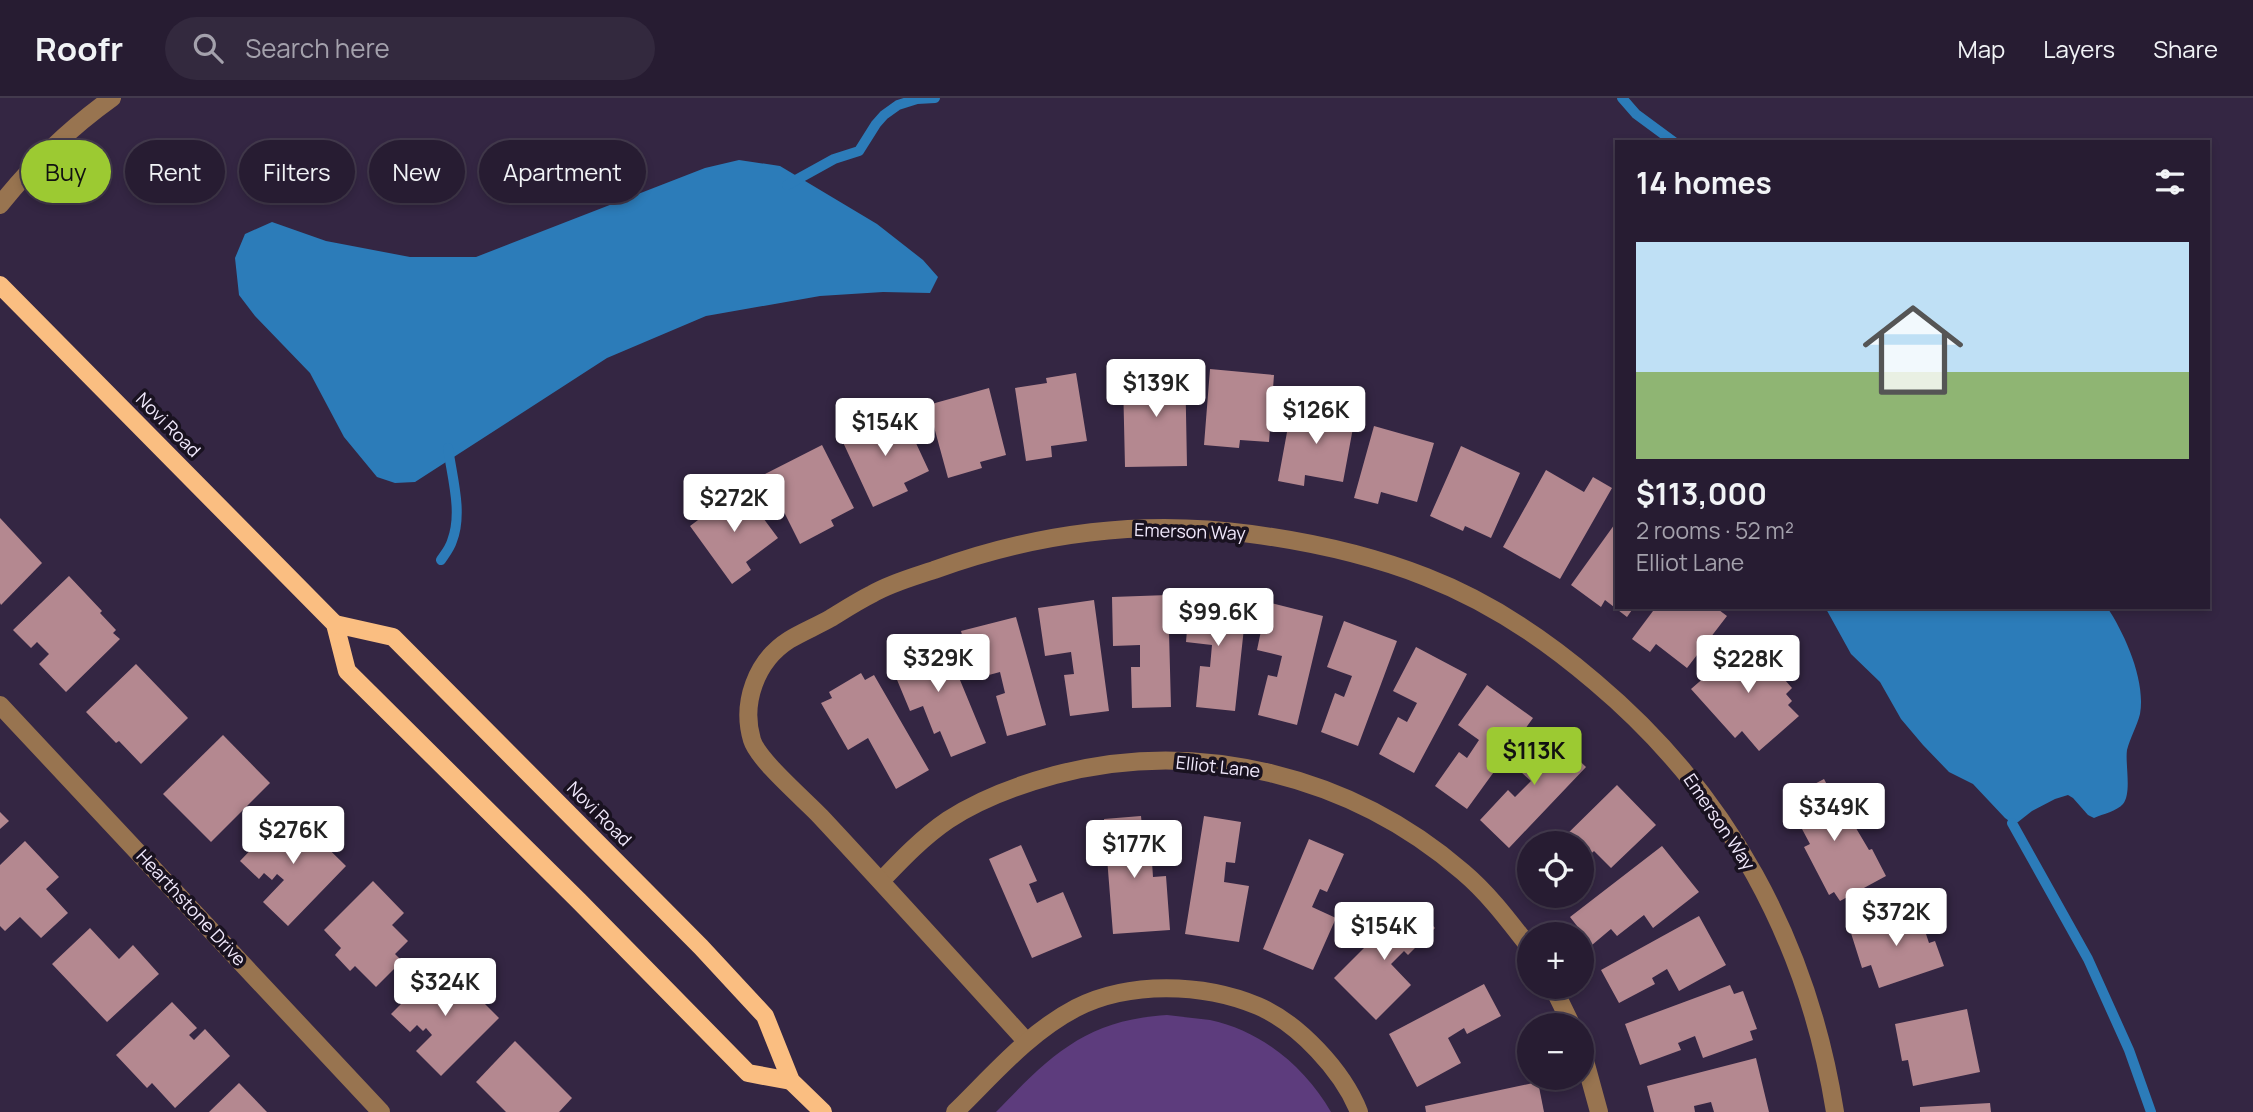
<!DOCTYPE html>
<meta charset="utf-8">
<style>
body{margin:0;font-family:Manrope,sans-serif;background:#33293e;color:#f1f3f6;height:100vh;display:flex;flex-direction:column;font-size:26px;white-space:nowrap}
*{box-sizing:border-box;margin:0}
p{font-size:23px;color:#a4a1ac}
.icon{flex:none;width:38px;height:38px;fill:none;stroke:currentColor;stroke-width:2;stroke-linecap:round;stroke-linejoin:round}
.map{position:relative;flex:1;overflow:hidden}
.drawer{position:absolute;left:1615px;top:42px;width:595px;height:469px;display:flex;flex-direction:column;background:#271c32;border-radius:0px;box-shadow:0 4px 10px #0003,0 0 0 2px #433a4d}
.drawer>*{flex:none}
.banner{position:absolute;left:21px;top:42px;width:665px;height:63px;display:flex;gap:14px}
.tools{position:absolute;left:1517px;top:733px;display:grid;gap:14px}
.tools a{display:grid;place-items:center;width:77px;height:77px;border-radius:50%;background:#271c32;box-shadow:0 4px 10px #0003,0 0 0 2px #433a4d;font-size:35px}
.price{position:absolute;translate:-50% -60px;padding:0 16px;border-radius:7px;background:#fff;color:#222;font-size:23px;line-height:46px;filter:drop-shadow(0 2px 4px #0008)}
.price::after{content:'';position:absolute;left:50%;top:42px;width:21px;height:16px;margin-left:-10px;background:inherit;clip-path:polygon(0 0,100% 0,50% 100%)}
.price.active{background:#9cca32;color:#111}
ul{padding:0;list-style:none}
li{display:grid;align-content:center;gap:14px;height:371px;padding:0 21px}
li+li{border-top:2px solid #433a4d}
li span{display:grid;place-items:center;height:217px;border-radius:0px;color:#555}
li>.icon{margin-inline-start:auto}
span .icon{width:126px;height:126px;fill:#fffc;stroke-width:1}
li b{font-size:30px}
h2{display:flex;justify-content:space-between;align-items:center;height:84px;padding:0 21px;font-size:30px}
.tag{padding:0 24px;border-radius:32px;background:#271c32;box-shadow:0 4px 10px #0003,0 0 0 2px #433a4d;font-size:24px;line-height:63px}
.tag.active{background:#9cca32;color:#111}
header{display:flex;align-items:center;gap:42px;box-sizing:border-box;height:98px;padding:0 35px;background:#271c32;border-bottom:2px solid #433a4d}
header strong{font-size:33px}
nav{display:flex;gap:38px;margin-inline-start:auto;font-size:24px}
.search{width:490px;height:63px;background:#33293e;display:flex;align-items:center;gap:18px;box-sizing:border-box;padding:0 24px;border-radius:38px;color:#a4a1ac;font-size:26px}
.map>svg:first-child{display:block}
.green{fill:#5d3c7d}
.water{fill:#2c7cb9}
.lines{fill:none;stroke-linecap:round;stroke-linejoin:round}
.stream{stroke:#2c7cb9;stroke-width:10}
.building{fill:#b48890}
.minor{stroke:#987450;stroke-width:18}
.major{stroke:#fabe81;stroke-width:18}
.labels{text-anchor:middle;stroke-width:7;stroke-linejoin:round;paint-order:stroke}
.street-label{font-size:18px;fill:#f1e9fc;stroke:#191220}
</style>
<header>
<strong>Roofr</strong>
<div class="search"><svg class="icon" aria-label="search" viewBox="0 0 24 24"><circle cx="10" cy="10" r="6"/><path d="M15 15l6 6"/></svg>Search here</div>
<nav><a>Map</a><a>Layers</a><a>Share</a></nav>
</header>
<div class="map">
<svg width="2253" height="1014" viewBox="0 0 2253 1014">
<rect width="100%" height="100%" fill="#342643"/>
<path class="green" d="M 1167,917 C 1181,919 1196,920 1210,922 C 1262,933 1305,969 1331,1014 L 996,1014 C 1050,958 1085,922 1167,917 Z"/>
<g class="water">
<polygon points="739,62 780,68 877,126 923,162 938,179 930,195 883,194 820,198 706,218 607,260 415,384 395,385 377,379 344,339 310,275 255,218 239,197 235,160 245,136 272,124 326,143 410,159 476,159 705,70"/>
<path d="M 1825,509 L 2107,509 C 2125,536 2146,583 2140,616 C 2137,628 2130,640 2127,652 C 2125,666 2132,695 2123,706 C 2117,713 2103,716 2094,720 L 2088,717 L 2073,700 L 2068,697 L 2055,701 L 2032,713 L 2018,724 L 2012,725 L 2005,720 L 1973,686 L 1949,674 L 1923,647 L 1901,621 L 1880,584 L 1851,556 Z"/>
</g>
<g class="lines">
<g class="stream">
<polyline points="1622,0 1636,16 1674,44"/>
<polyline points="787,87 834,61 859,53 876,26 884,17 898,7 917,1 935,0"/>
<path d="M 441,462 C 445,456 450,450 452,443 C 463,415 452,379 448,350"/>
<polyline points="2012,725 2088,861 2129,952 2151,1014"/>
</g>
</g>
<g class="building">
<polygon points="1185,263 1187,368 1125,369 1123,282 1164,281 1163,264"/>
<polygon points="1210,271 1274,277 1269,344 1240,342 1239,350 1204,347"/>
<polygon points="1076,275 1087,343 1051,348 1052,359 1026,363 1015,290 1047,285 1046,280"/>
<polygon points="989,290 1006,357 980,364 982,370 948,380 928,307"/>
<polygon points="1292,307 1355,319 1343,384 1305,377 1304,388 1278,383"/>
<polygon points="901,313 929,373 904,385 908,393 873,409 841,340"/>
<polygon points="1374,328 1434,345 1417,404 1381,394 1378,406 1354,400"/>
<polygon points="822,347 854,410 831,422 834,428 800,446 765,376"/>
<polygon points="1461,348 1520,375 1491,440 1465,428 1463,433 1430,418"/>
<polygon points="1546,372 1584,394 1593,379 1612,390 1560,481 1503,449"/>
<polygon points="741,390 778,440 746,464 751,472 732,486 690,428"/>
<polygon points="0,420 42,465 1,507 0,505"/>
<polygon points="1617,423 1617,509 1634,509 1627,519 1605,502 1601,509 1571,487"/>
<polygon points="69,478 102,513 100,515 116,532 113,535 120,541 66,594 39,566 49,556 37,544 31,550 13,532"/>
<polygon points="1190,496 1247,502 1235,613 1196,609 1200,568 1210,569 1212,547 1186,544"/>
<polygon points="1168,497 1171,609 1132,610 1131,569 1140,569 1140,547 1113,548 1112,499"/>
<polygon points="1094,502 1109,613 1070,618 1064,577 1074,576 1071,554 1045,558 1038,510"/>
<polygon points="1267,504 1323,518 1297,627 1258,617 1268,577 1277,579 1282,558 1257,552"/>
<polygon points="1656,509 1715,509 1727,518 1687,570 1656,546 1650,554 1632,541"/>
<polygon points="1016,519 1046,627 1007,638 996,598 1005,595 1000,574 974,581 961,533"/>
<polygon points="1344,523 1397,543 1358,648 1321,634 1335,595 1344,599 1352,578 1327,569"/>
<polygon points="941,536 986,645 951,659 940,633 934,636 923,608 910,613 890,565 899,562 896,555"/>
<polygon points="1753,537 1767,554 1763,557 1792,590 1786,596 1792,603 1788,607 1799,618 1759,653 1742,633 1735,640 1691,591"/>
<polygon points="1416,549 1467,576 1414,675 1379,656 1398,619 1407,624 1417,605 1393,593"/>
<polygon points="136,566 188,620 141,666 119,643 116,645 86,614"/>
<polygon points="861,575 865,582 874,577 929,672 896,691 868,640 848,652 821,605 832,600 829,594"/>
<polygon points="1487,587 1533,620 1467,711 1435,688 1459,654 1467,660 1479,642 1458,627"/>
<polygon points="1545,630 1586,669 1509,750 1480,722 1508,692 1515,699 1531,683 1511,665"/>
<polygon points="223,637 270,685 211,744 163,696"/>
<polygon points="1824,681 1843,717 1847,715 1869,752 1872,751 1886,778 1840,803 1834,794 1829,797 1804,749 1810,746 1786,701"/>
<polygon points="1617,687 1656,727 1611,770 1594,753 1582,764 1582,746 1557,746"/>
<polygon points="289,712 346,768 288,828 263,804 284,782 277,776 272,782 264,775 259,781 240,763"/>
<polygon points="0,714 9,723 0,731"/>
<polygon points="1141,718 1144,749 1151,749 1153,779 1166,778 1170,832 1113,836 1104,721"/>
<polygon points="1204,718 1241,724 1235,765 1226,764 1224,784 1249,788 1239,844 1185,836"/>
<polygon points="1309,741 1344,756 1327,794 1320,791 1312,809 1336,820 1313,872 1263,851"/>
<polygon points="25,743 59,779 46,791 68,815 41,840 20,819 5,833 0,828 0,767"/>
<polygon points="1021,747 1037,783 1029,786 1037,805 1063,794 1082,839 1032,860 989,761"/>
<polygon points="1662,748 1699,794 1653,830 1644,817 1617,838 1611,831 1592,847 1570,819"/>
<polygon points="373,783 404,815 392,827 408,843 395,856 402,863 376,889 355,868 350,873 335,857 341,850 324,832"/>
<polygon points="1410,804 1435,830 1408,857 1404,853 1391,866 1411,887 1376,922 1334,880"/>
<polygon points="1917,809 1929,845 1935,843 1944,868 1879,890 1871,867 1862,870 1850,832"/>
<polygon points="1699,818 1726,867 1679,893 1667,871 1652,880 1655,886 1619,905 1601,872"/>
<polygon points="90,830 119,861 133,847 159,876 107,924 52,866"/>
<polygon points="443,864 499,920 441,978 416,953 432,937 426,930 423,933 417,927 410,934 391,916"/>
<polygon points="1484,886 1501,918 1467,936 1464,930 1448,940 1461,965 1417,989 1389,936"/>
<polygon points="1730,887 1734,896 1743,893 1757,931 1750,933 1753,942 1703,960 1695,938 1678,945 1681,952 1640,967 1625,926"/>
<polygon points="172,904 197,930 189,937 194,942 205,931 230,958 175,1010 152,985 147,990 116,957"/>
<polygon points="1967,911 1980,974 1913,988 1908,962 1902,963 1895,926"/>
<polygon points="515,943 572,1000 559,1014 506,1014 476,984"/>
<polygon points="1756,960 1769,1014 1714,1014 1711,1004 1694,1008 1695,1014 1654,1014 1647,988"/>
<polygon points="1538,984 1544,1014 1426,1014 1425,1008"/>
<polygon points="239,985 267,1014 209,1014"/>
<polygon points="1990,1005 1991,1014 1920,1014 1920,1009"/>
</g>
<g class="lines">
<g class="minor">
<path d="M 0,107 C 32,67 70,30 112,0"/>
<polyline points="0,607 381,1014"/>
<path d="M 881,783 C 902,761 923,739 948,722 C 980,701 1018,687 1055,677 C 1198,639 1352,678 1463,774 C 1489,796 1509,823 1530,850"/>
<polyline points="1553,889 1572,928"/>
<path d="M 1026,943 C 958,868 890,793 821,719 C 804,701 758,662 752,642 C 741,605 756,563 789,542 C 802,534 817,528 831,520 C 844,512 858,503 872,496 C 891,485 913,479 934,472 C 1036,435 1143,421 1251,436 C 1311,444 1370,457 1426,479 C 1488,503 1545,541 1595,584 C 1728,696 1808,843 1835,1014"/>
<polyline points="1582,952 1599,1014"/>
<path d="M 955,1014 C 993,977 1028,935 1076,910 C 1129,883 1203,885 1258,908 C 1298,925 1343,973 1359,1014"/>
</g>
<g class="major">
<polyline points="0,187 335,526 347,573 579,803 748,975 791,983"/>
<polyline points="335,526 393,539 701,849 765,918 791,983 823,1014"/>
</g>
</g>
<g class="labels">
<g class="street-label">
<text transform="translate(168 327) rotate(45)" y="6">Novi Road</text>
<text transform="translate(1190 434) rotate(2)" y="6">Emerson Way</text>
<text transform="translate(1218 669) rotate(6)" y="6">Elliot Lane</text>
<text transform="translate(599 716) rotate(45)" y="6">Novi Road</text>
<text transform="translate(1719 724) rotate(56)" y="6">Emerson Way</text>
<text transform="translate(191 810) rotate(47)" y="6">Hearthstone Drive</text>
</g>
</g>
</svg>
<div class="tools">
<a><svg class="icon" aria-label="locate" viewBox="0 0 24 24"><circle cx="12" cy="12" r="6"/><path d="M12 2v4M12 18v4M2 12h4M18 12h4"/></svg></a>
<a>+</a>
<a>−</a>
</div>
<b class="price" style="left:1156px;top:321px">$139K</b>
<b class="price" style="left:1316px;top:348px">$126K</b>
<b class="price" style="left:885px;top:360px">$154K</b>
<b class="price" style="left:734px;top:436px">$272K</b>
<b class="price" style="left:1218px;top:550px">$99.6K</b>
<b class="price" style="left:938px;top:596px">$329K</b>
<b class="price" style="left:1748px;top:597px">$228K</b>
<b class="price active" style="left:1534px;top:689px">$113K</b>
<b class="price" style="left:1834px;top:745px">$349K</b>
<b class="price" style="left:293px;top:768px">$276K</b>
<b class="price" style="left:1134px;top:782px">$177K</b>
<b class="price" style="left:1896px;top:850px">$372K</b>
<b class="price" style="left:1384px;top:864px">$154K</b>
<b class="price" style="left:445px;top:920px">$324K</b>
<div class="banner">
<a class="tag active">Buy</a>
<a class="tag">Rent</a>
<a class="tag">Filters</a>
<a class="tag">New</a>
<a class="tag">Apartment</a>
</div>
<section class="drawer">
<h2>14 homes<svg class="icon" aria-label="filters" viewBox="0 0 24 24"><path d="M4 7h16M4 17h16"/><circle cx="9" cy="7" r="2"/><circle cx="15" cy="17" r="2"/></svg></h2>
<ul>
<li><span style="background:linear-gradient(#bfe0f5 60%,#8fb573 0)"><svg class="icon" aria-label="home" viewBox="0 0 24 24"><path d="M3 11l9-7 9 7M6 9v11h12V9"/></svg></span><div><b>$113,000</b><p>2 rooms · 52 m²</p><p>Elliot Lane</p></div></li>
</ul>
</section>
</div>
